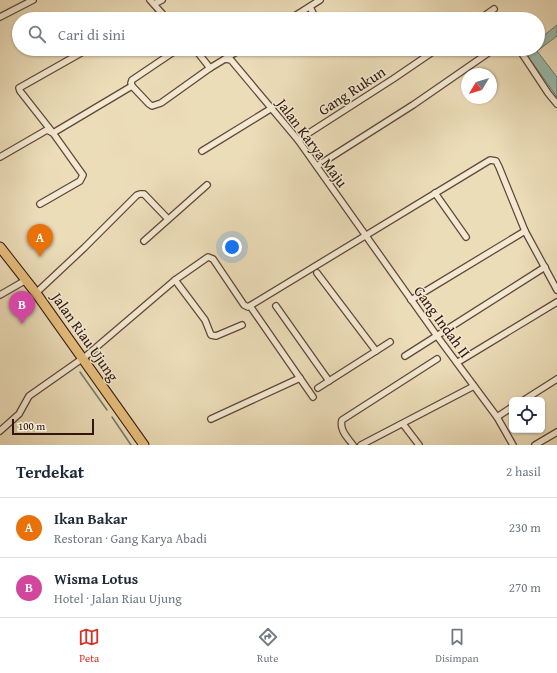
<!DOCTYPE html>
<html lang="id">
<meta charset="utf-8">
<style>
:root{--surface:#fff;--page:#f6f6f7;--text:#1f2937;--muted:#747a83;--line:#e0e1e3;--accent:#d93025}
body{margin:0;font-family:"Gentium Book Plus",serif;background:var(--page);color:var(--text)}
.controls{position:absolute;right:12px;bottom:12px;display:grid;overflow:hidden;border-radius:6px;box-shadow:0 1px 3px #0004}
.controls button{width:36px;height:36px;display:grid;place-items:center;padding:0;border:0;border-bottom:1px solid var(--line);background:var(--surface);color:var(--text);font:20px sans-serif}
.compass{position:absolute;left:461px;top:68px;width:36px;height:36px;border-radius:50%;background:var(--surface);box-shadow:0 1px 3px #0004;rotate:232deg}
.scale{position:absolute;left:12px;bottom:10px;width:82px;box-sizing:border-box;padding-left:4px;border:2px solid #2f170c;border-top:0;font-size:11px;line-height:14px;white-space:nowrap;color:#2f170c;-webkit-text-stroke:3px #f3e9d2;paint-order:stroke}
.you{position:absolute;left:232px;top:247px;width:14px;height:14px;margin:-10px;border:3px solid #fff;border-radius:50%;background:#1a73e8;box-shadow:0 0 0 6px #1a73e833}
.badge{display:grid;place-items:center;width:26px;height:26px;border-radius:50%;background:var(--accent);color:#fff;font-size:13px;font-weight:700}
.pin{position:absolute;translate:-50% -33px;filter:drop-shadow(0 1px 2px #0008)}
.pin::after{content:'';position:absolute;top:21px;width:14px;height:12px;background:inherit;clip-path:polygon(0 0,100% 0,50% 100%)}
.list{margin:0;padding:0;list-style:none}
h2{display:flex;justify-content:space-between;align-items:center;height:52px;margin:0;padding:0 16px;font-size:17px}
h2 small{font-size:13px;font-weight:400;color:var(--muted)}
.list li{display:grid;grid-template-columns:26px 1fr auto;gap:12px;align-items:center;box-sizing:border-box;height:60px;padding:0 16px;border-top:1px solid var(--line)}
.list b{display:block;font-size:15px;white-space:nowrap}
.list p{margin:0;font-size:13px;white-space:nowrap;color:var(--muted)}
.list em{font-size:13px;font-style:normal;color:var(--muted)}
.icon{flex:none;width:22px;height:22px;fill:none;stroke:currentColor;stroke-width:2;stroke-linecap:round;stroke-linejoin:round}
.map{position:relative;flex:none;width:557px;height:445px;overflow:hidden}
.search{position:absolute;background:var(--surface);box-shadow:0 1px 3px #0004;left:12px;right:12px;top:12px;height:44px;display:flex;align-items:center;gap:10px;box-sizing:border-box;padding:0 14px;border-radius:22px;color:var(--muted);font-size:15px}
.sheet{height:172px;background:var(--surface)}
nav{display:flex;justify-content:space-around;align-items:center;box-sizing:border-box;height:56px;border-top:1px solid var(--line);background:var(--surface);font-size:11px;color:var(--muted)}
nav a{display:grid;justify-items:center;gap:2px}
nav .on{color:var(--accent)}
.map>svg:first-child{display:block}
.water{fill:#99bcac;stroke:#6f7a6c}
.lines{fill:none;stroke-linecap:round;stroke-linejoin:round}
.stream{stroke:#6f7a6c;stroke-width:1.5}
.minor-casing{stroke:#5e4837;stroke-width:8}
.primary-casing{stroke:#2f170c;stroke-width:11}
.minor{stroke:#f3e9d2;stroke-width:5.5}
.primary{stroke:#e6be7c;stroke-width:9}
.labels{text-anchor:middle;stroke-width:3;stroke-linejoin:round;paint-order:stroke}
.street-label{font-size:15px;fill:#2f170c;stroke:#f3e9d2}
</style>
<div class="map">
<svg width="557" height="445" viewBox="0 0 557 445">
<rect width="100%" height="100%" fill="#ecddb9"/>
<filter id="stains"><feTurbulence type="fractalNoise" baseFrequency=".005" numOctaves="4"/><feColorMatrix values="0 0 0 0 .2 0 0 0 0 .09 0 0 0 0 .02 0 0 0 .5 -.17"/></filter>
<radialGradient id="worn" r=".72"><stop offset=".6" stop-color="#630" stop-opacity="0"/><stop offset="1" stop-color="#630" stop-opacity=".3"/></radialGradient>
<path class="water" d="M 557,25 L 557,36 L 537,51 L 557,77 L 557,97 L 524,51 L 527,49 L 538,49 L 538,40 Z"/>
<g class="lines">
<g class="stream">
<path d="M 80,372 L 107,410"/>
<path d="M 112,417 L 131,445"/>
</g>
<defs>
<g id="minor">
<path d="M 150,0 L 167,19"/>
<path d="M 154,4 L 162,0"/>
<path d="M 310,7 L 316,19"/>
<path d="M 0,17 L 33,0"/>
<path d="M 149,19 L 161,13"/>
<path d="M 239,19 L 243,17"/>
<path d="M 290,19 L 320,0"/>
<path d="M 480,19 L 494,9"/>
<path d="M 88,49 L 19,88 L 20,91 L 53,133 L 132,86 L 149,104 L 152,106 L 161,103 L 210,68 L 225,59 L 231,60 L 298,140 L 437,336 L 497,417 L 513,445"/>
<path d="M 195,49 L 210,68"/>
<path d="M 519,49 L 548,93 L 557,104"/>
<path d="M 225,59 L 241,49"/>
<path d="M 132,86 L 131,83 L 132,80 L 178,49"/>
<path d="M 298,140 L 393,79 L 437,49"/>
<path d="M 202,151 L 272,108"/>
<path d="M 0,157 L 45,131 L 47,130 L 53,133 L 83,175 L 80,181 L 40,204"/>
<path d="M 317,166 L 413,105 L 494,49"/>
<path d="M 435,193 L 466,237"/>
<path d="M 144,241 L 207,185"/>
<path d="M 317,273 L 376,351 L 318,388"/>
<path d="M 175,280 L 205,320 L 211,335 L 216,336 L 242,325"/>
<path d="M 36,293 L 84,248 L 137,195 L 140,194 L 144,194 L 168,219"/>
<path d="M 0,295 L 26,280"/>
<path d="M 411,300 L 525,231"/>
<path d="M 250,306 L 313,397"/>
<path d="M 276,306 L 329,381"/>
<path d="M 376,351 L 390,342"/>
<path d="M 405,356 L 545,267"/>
<path d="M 458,362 L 557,302"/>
<path d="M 524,400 L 557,379"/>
<path d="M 497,417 L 512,407"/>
<path d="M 211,419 L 300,378"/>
<path d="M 403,424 L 419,445"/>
<path d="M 0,431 L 19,414 L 29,396 L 86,356 L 175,280 L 208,257 L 213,259 L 244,305 L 248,307 L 490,160 L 496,161 L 499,167 L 525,231 L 557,290"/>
<path d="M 353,445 C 348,438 339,430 342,420 L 437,359"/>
<path d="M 361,445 L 474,386"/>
<path d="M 535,445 L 557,432"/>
</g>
<path id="primary" d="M 0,247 L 36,293 L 144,445"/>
</defs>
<use href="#minor" class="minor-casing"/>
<use href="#primary" class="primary-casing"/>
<use href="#minor" class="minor"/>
<use href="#primary" class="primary"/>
</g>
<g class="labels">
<g class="street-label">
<text transform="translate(352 91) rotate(-33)" y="5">Gang Rukun</text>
<text transform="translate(312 143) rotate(53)" y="5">Jalan Karya Maju</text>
<text transform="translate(442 322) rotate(54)" y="5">Gang Indah II</text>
<text transform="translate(85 337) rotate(55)" y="5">Jalan Riau Ujung</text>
</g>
</g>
<rect width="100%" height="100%" filter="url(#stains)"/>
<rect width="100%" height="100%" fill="url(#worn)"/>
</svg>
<div class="controls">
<button><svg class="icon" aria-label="locate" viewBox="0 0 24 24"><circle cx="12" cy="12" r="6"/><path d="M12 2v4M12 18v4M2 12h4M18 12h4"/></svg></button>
</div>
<svg class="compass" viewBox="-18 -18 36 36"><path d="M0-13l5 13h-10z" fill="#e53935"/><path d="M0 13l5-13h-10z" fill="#747a83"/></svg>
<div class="scale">100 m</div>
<div class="you"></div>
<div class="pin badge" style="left:40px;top:257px;background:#e8710a">A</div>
<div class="pin badge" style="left:22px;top:324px;background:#d1479c">B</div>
<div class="search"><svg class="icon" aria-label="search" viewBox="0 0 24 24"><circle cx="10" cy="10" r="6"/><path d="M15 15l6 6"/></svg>Cari di sini</div>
</div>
<section class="sheet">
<h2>Terdekat<small>2 hasil</small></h2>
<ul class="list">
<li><span class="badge" style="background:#e8710a">A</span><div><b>Ikan Bakar</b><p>Restoran · Gang Karya Abadi</p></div><em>230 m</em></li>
<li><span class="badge" style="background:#d1479c">B</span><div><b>Wisma Lotus</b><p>Hotel · Jalan Riau Ujung</p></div><em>270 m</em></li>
</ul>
</section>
<nav>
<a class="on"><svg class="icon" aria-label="map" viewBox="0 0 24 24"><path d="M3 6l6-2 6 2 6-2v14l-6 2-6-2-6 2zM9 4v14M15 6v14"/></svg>Peta</a>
<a><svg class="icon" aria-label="directions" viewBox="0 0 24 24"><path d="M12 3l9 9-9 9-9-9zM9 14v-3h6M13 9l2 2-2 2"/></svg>Rute</a>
<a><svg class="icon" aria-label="saved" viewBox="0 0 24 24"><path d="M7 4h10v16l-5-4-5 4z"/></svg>Disimpan</a>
</nav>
